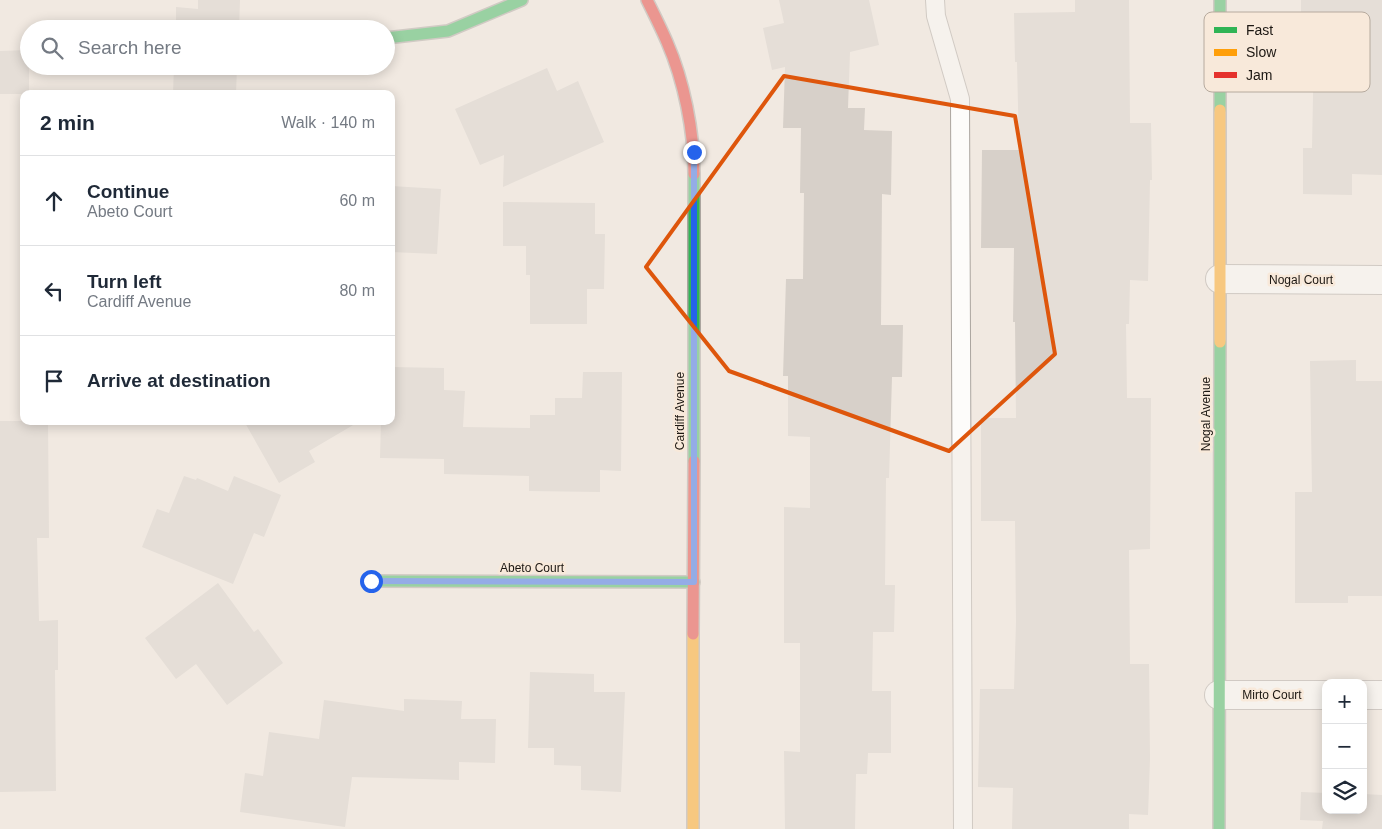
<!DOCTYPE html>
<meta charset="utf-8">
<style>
:root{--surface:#fff;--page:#f2f2f3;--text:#1f2937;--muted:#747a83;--line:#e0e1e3}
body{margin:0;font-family:Helvetica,sans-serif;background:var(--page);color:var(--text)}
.controls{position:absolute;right:15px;bottom:15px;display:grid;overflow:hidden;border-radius:10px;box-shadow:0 2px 12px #0003}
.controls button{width:45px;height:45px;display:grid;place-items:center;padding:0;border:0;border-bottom:1px solid var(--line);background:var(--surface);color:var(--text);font:25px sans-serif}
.stop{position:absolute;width:15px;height:15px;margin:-11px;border:4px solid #2563eb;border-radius:50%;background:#fff}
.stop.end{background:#2563eb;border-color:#fff;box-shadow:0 1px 5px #0008}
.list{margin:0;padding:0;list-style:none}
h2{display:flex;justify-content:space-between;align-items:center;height:65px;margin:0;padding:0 20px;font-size:21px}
h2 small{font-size:16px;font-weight:400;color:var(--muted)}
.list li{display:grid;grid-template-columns:32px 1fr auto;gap:15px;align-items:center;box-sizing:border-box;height:90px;padding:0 20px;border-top:1px solid var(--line)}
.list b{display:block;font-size:19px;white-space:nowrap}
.list p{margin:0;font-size:16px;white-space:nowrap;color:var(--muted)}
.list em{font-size:16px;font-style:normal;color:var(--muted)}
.icon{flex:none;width:28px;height:28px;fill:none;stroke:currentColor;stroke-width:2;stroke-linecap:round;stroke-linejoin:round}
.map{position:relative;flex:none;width:1382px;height:829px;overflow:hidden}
.search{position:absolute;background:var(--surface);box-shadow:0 2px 12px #0003;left:20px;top:20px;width:375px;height:55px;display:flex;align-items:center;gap:12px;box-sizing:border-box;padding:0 18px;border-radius:28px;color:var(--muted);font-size:19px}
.panel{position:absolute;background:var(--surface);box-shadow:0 2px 12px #0003;left:20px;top:90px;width:375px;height:335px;border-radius:10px}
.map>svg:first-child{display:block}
.building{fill:#d7d0c9}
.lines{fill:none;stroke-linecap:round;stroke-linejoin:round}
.lane-casing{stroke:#aba59f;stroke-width:20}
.street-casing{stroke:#aba59f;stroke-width:30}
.fast-casing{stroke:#aba59f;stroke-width:14}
.slow-casing{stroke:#aba59f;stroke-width:14}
.jam-casing{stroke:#aba59f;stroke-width:14}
.lane{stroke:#fdfcfa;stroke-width:18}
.street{stroke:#fdfcfa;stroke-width:28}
.fast{stroke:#30b455;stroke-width:11}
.slow{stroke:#ff9f0a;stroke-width:11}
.jam{stroke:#e5322d;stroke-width:11}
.route{stroke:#2563eb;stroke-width:6}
.marked{fill:none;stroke:#de560c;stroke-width:4;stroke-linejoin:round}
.labels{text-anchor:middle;stroke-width:5;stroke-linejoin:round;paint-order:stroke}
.street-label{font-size:12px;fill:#1c1712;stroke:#f8e9da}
.key{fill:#f8e9da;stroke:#b6aa9e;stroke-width:1}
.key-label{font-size:14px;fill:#1c1712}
</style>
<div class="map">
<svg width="1382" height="829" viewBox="0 0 1382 829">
<rect width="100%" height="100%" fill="#f1e9e1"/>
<g class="building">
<path d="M 198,0 L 240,0 L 239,29 L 176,29 L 176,7 L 198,9 Z"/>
<path d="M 779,0 L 869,0 L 879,45 L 850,52 L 848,108 L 865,108 L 864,130 L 892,131 L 891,195 L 882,194 L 881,325 L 903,325 L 902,377 L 892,377 L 889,478 L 886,478 L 885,585 L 895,585 L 894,632 L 873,632 L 872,691 L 891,691 L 891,753 L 868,753 L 867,774 L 856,774 L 855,829 L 785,829 L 784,751 L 800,752 L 800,643 L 784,643 L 784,507 L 810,508 L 810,437 L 788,436 L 788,376 L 783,376 L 786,279 L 803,279 L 804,193 L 800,193 L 801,128 L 783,128 L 785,67 L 772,70 L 763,28 L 784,23 Z"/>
<path d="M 1075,0 L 1129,0 L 1130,123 L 1151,123 L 1152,180 L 1150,180 L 1148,281 L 1130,280 L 1129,324 L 1126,324 L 1127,398 L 1151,398 L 1150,549 L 1129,550 L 1130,664 L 1149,664 L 1150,759 L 1148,815 L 1129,814 L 1129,829 L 1012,829 L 1013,788 L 978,787 L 980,689 L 1014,689 L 1016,622 L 1015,521 L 981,521 L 981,418 L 1016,418 L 1015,322 L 1013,322 L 1014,248 L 981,248 L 982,150 L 1019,150 L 1017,62 L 1015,62 L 1014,13 L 1075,12 Z"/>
<path d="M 1301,0 L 1382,0 L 1382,175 L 1352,174 L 1352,195 L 1303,194 L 1303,148 L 1312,148 L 1314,46 L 1301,46 Z"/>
<path d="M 29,50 L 29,94 L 0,94 L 0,51 Z"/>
<path d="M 174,66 L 237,66 L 236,94 L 173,94 Z"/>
<path d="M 547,68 L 557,91 L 578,81 L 604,142 L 503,187 L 504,155 L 480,165 L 455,109 Z"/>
<path d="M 391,186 L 441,189 L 437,254 L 391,252 Z"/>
<path d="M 503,202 L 595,203 L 595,234 L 605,234 L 604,289 L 587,289 L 587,324 L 530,324 L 530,275 L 526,275 L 526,246 L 503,246 Z"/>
<path d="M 1356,360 L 1356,381 L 1382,381 L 1382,596 L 1348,596 L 1348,603 L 1295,603 L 1295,492 L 1312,492 L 1310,361 Z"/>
<path d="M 391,367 L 444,368 L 444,390 L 465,391 L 463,427 L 530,428 L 530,415 L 555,415 L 555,398 L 582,398 L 583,372 L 622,372 L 621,471 L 600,470 L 600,492 L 529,491 L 529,476 L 444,474 L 444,459 L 380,458 L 381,421 L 391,421 Z"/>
<path d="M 0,421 L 48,421 L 49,538 L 37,538 L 39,621 L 58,620 L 58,670 L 55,670 L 56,791 L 0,792 Z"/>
<path d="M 244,421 L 360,421 L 309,451 L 315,462 L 279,483 Z"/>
<path d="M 184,476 L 196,480 L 197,478 L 228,491 L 234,476 L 281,495 L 264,537 L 254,533 L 233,584 L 142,547 L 157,509 L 169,513 Z"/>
<path d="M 218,583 L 254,632 L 258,629 L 283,663 L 227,705 L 196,664 L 176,679 L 145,638 Z"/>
<path d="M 530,672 L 594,674 L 594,692 L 625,692 L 621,792 L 581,790 L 581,766 L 554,765 L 554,748 L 528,748 Z"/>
<path d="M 404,699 L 462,701 L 461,719 L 496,719 L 495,763 L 459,762 L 459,780 L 352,777 L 345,827 L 240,812 L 245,773 L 263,776 L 269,732 L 319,739 L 324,700 L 404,711 Z"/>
<path d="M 1301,792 L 1326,793 L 1326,810 L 1363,810 L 1363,794 L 1382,795 L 1382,829 L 1322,829 L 1323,821 L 1300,820 Z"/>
</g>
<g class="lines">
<defs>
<path id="lane" d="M 935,0 L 936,16 L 960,99 L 963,829"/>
<g id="street">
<path d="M 1220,279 L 1382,280"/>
<path d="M 1219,695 L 1326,695"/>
<path d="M 1363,695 L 1382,695"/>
</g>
<g id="fast">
<path d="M 386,38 L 448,31 L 522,0"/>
<path d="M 1220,110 L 1220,0"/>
<path d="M 694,461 L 694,174"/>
<path d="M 371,581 L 694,582"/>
<path d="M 1219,829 L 1220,342"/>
</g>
<g id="slow">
<path d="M 1220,342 L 1220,110"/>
<path d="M 693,829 L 693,634"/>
</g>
<g id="jam">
<path d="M 647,0 C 654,14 661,28 667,42 C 684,81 694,131 694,174"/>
<path d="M 693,634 L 694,461"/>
</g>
</defs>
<use href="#lane" class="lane-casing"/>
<use href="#street" class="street-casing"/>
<use href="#fast" class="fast-casing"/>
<use href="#slow" class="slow-casing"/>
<use href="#jam" class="jam-casing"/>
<use href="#lane" class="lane"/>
<use href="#street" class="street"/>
<use href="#fast" class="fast"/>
<use href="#slow" class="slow"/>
<use href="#jam" class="jam"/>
</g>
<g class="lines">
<path class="route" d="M 371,581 L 694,582 L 694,152"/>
</g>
<path d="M0 0H1382V829H0ZM 784,76 L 1015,116 L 1055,354 L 949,451 L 729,371 L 646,267 Z" fill="#f1e9e1" fill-opacity=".55" fill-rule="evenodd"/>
<path class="marked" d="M 784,76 L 1015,116 L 1055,354 L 949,451 L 729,371 L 646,267 Z"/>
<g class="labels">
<g class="street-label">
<text x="1301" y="284">Nogal Court</text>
<text transform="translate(680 411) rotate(-90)" y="4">Cardiff Avenue</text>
<text transform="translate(1206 414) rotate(-90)" y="4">Nogal Avenue</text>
<text x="532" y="572">Abeto Court</text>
<text x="1272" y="699">Mirto Court</text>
</g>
</g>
<rect x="1204" y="12" width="166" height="80" rx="8" class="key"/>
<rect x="1214" y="27" width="23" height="6" fill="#30b455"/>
<rect x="1214" y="49" width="23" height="7" fill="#ff9f0a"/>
<rect x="1214" y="72" width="23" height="6" fill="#e5322d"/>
<g class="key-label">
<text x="1246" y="35">Fast</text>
<text x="1246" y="57">Slow</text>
<text x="1246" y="80">Jam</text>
</g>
</svg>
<div class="controls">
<button>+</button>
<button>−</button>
<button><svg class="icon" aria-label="layers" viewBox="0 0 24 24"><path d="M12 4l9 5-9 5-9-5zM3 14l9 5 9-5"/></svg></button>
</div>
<div class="stop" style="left:371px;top:581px"></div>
<div class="stop end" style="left:694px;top:152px"></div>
<div class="search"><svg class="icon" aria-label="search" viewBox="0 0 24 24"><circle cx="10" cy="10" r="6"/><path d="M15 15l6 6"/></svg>Search here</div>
<section class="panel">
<h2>2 min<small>Walk · 140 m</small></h2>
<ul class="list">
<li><svg class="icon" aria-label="ahead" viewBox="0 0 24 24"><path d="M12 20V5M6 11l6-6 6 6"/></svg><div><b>Continue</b><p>Abeto Court</p></div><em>60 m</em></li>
<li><svg class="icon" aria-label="left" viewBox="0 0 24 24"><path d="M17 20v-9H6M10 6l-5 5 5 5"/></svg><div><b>Turn left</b><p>Cardiff Avenue</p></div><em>80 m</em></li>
<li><svg class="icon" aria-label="arrive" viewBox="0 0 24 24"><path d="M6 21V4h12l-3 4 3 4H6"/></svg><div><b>Arrive at destination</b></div></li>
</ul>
</section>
</div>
